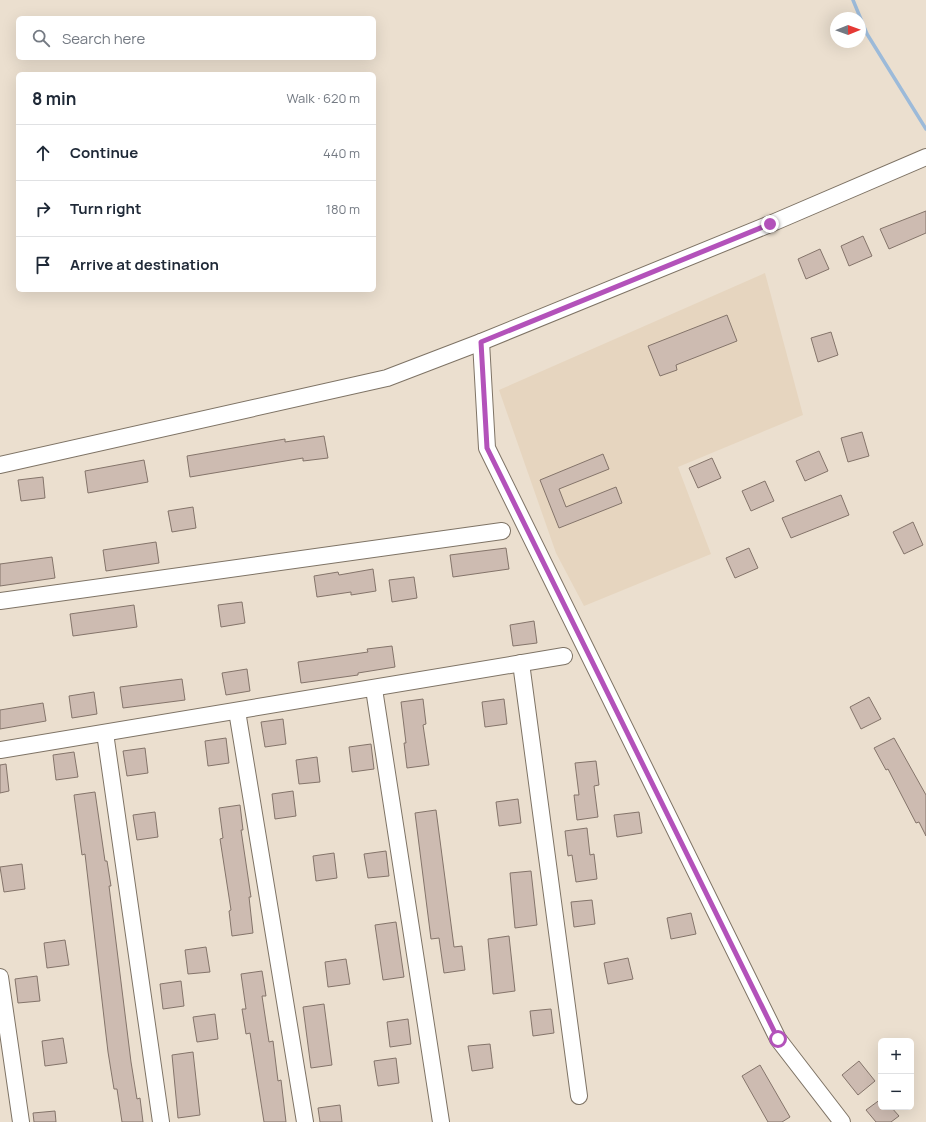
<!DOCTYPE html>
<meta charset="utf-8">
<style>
:root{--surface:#fff;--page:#f2f2f3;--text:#1f2937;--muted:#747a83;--line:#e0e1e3}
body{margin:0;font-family:Manrope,sans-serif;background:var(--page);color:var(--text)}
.controls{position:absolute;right:12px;bottom:12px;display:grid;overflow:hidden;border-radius:6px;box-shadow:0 4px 16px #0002}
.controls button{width:36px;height:36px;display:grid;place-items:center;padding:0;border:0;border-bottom:1px solid var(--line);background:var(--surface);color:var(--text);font:20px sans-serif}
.compass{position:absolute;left:830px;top:12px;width:36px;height:36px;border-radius:50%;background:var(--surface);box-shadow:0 4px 16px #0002;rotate:89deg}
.stop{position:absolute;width:12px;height:12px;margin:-9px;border:3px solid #b352ba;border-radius:50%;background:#fff}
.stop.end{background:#b352ba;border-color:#fff;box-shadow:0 1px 4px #0008}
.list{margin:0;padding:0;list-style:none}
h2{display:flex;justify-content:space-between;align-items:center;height:52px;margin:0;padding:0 16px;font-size:17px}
h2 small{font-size:13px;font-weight:400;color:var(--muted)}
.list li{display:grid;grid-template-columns:26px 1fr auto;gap:12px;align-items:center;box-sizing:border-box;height:56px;padding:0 16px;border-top:1px solid var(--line)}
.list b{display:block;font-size:15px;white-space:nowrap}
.list em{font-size:13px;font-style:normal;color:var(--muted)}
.icon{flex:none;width:22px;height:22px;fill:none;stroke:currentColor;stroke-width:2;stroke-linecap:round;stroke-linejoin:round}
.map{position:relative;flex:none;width:926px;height:1122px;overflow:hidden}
.search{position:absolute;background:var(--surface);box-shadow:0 4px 16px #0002;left:16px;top:16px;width:360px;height:44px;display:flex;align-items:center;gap:10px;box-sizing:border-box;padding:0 14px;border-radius:6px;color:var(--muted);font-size:15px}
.panel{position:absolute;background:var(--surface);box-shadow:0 4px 16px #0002;left:16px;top:72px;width:360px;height:220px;border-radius:6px}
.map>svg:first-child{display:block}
.built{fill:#e6d5bf}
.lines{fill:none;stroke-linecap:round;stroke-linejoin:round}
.stream{stroke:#9cbad9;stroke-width:3.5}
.building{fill:#cdbbb1;stroke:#84746a}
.minor-casing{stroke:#7e7365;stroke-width:18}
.minor{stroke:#fff;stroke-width:16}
.route{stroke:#b352ba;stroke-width:5}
</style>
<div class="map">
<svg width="926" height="1122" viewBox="0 0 926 1122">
<rect width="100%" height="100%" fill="#ebdfcf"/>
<path class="built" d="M 765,273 L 803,415 L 678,467 L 711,554 L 584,606 L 556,553 L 499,390 Z"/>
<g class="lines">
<path class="stream" d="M 853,0 L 867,34 L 926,129"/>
</g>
<g class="building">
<path d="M 926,211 L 926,233 L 889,249 L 880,229 Z"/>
<path d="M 863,236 L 872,256 L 849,266 L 841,246 Z"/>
<path d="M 820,249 L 829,269 L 806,279 L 798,259 Z"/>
<path d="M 727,315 L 737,341 L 676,365 L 677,370 L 660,376 L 648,346 Z"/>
<path d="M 831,332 L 838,355 L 818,362 L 811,338 Z"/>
<path d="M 862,432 L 869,456 L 848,462 L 841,438 Z"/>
<path d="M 324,436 L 328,458 L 303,461 L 303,458 L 190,477 L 187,456 L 285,439 L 285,442 Z"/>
<path d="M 819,451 L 828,471 L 805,481 L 796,461 Z"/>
<path d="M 603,454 L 609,469 L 559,489 L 566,507 L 616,487 L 622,503 L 559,528 L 540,480 Z"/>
<path d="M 712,458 L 721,478 L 698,488 L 689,468 Z"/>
<path d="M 144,460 L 148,482 L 88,493 L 85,471 Z"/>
<path d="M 43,477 L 45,498 L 21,501 L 18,480 Z"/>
<path d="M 765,481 L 774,501 L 751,511 L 742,491 Z"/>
<path d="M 841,495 L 849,515 L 791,538 L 782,518 Z"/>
<path d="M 193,507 L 196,528 L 172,532 L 168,511 Z"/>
<path d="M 913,522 L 923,545 L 904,554 L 893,532 Z"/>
<path d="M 156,542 L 159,563 L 106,571 L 103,550 Z"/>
<path d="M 506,548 L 509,569 L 453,577 L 450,555 Z"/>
<path d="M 749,548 L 758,568 L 735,578 L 726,558 Z"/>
<path d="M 52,557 L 55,578 L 0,586 L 0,564 Z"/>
<path d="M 373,569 L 376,591 L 351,595 L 351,592 L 317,597 L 314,576 L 338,572 L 339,575 Z"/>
<path d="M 414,577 L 417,598 L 392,602 L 389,580 Z"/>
<path d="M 242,602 L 245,623 L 221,627 L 218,605 Z"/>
<path d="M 134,605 L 137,627 L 73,636 L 70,614 Z"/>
<path d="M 534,621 L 537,643 L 513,646 L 510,625 Z"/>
<path d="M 392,646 L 395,667 L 358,673 L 358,675 L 301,683 L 298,662 L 368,652 L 367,649 Z"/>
<path d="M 247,669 L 250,691 L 226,695 L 222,673 Z"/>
<path d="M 182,679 L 185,700 L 123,708 L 120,687 Z"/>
<path d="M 94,692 L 97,714 L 72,718 L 69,696 Z"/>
<path d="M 869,697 L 881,719 L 861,729 L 850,707 Z"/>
<path d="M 423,699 L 426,724 L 423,725 L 429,765 L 407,768 L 404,743 L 406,743 L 401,702 Z"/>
<path d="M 504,699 L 507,724 L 485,727 L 482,702 Z"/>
<path d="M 43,703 L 46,721 L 0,729 L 0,710 Z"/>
<path d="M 283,719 L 286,744 L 265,747 L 261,722 Z"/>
<path d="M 226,738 L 229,763 L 208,766 L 205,741 Z"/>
<path d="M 894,738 L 926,795 L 926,836 L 919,822 L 916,823 L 888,769 L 886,770 L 874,748 Z"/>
<path d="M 371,744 L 374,769 L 352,772 L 349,747 Z"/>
<path d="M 145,748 L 148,773 L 127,776 L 123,751 Z"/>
<path d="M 74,752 L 78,777 L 56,780 L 53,755 Z"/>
<path d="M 317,757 L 320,782 L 299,784 L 296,760 Z"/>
<path d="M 596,761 L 599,785 L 594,786 L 598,817 L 577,820 L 574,795 L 579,795 L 575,763 Z"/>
<path d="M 6,764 L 9,791 L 0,793 L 0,765 Z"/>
<path d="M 293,791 L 296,816 L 275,819 L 272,794 Z"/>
<path d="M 95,792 L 105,861 L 107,861 L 111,886 L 109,886 L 131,1062 L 137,1099 L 140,1098 L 143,1122 L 122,1122 L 117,1089 L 114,1089 L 108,1052 L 85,854 L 82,855 L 74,795 Z"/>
<path d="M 518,799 L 521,823 L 499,826 L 496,802 Z"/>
<path d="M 240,805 L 243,830 L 241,830 L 251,897 L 249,897 L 253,933 L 232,936 L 229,911 L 231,910 L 220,839 L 223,838 L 219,808 Z"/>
<path d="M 436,810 L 454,947 L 462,946 L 465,970 L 444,973 L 439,938 L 431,939 L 415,813 Z"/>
<path d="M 155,812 L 158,837 L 137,840 L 133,815 Z"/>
<path d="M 639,812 L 642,833 L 617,837 L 614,815 Z"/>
<path d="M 587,828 L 590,855 L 594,854 L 597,879 L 576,882 L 572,855 L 568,856 L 565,831 Z"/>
<path d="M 386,851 L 389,876 L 368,878 L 364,854 Z"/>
<path d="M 334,853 L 337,878 L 316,881 L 313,856 Z"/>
<path d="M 22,864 L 25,889 L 4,892 L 0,867 Z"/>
<path d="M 531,871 L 537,925 L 515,928 L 510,873 Z"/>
<path d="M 592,900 L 595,924 L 574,927 L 571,902 Z"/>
<path d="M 691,913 L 696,934 L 671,939 L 667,918 Z"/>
<path d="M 396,922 L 404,977 L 383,980 L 375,925 Z"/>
<path d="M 509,936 L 515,991 L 493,994 L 488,939 Z"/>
<path d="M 65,940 L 69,965 L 47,968 L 44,943 Z"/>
<path d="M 206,947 L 210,972 L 188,974 L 185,950 Z"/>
<path d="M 628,958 L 633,979 L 608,984 L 604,963 Z"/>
<path d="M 346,959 L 350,984 L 328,987 L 325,962 Z"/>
<path d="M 262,971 L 266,996 L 262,996 L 269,1042 L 273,1041 L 278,1081 L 281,1080 L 286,1122 L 264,1122 L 250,1033 L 246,1034 L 242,1009 L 246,1009 L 241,974 Z"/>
<path d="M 37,976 L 40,1001 L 18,1003 L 15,979 Z"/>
<path d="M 181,981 L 184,1006 L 163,1009 L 160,984 Z"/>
<path d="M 324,1004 L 332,1065 L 311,1068 L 303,1007 Z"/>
<path d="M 551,1009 L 554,1033 L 533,1036 L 530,1011 Z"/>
<path d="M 215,1014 L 218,1039 L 197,1042 L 193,1017 Z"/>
<path d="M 408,1019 L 411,1044 L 390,1047 L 387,1022 Z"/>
<path d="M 63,1038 L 67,1063 L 45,1066 L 42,1041 Z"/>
<path d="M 490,1044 L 493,1068 L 472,1071 L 468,1046 Z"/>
<path d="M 193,1052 L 200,1115 L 178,1118 L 172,1055 Z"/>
<path d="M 396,1058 L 399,1083 L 378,1086 L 374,1061 Z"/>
<path d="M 859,1061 L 875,1081 L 858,1095 L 842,1075 Z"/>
<path d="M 760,1065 L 790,1117 L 782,1122 L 768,1122 L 742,1076 Z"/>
<path d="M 881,1099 L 881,1107 L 891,1107 L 899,1116 L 891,1122 L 876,1122 L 866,1110 Z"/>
<path d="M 340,1105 L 342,1122 L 320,1122 L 318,1108 Z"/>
<path d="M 55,1111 L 56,1122 L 34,1122 L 33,1113 Z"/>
</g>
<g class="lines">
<defs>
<g id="minor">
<path d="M 481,342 L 487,448 L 778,1039 L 842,1122"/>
<path d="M 0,465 L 387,378 L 481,342 L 770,224 L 926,157"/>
<path d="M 0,601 L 502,531"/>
<path d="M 521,663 L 579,1096"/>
<path d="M 374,689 L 441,1122"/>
<path d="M 237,711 L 305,1122"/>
<path d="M 105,733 L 161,1122"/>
<path d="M 0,750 L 564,656"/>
<path d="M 0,977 L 21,1122"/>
</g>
</defs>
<use href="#minor" class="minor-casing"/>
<use href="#minor" class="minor"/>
</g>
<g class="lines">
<path class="route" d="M 770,224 L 481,342 L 487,448 L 778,1039"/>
</g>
</svg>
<div class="controls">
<button>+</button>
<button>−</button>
</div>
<svg class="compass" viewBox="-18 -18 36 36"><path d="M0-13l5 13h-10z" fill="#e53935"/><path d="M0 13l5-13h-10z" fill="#747a83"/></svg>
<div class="stop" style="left:778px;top:1039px"></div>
<div class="stop end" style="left:770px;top:224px"></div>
<div class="search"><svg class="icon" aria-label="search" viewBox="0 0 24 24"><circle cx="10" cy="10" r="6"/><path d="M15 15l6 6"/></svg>Search here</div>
<section class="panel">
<h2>8 min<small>Walk · 620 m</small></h2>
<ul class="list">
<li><svg class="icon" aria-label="ahead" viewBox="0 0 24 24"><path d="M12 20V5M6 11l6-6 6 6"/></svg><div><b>Continue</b></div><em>440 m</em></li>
<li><svg class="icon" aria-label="right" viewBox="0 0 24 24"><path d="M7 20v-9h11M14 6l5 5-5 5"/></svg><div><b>Turn right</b></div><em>180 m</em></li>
<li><svg class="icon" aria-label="arrive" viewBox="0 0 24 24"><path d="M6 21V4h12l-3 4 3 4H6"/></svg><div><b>Arrive at destination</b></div></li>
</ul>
</section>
</div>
